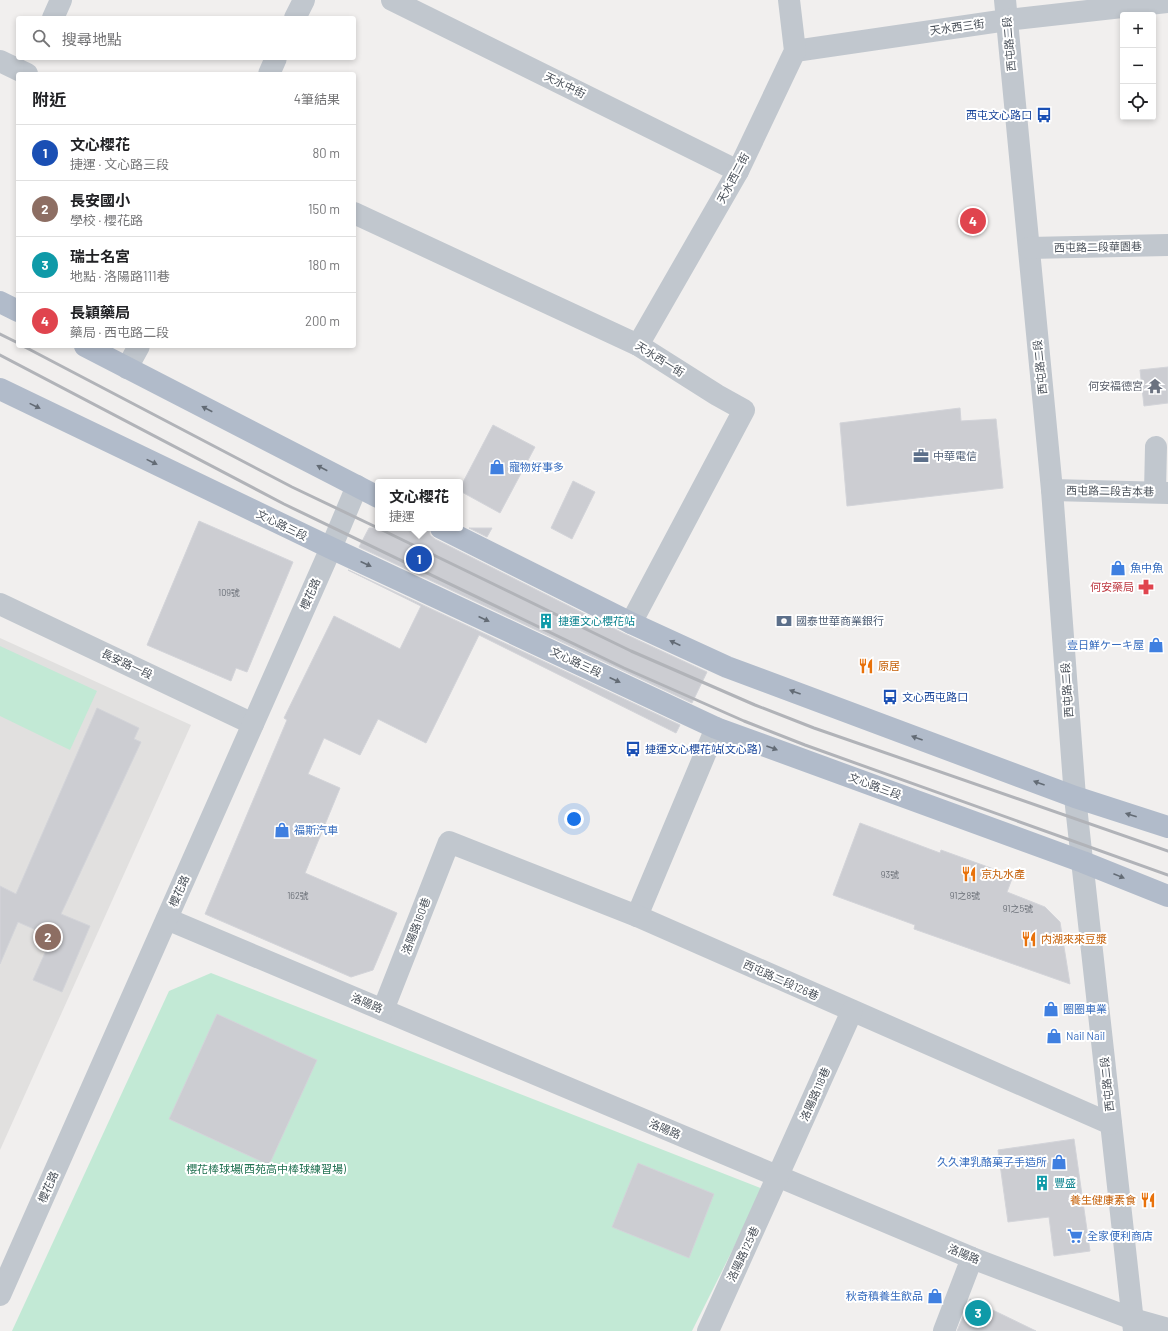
<!DOCTYPE html>
<html lang="zh-TW">
<meta charset="utf-8">
<style>
:root{--surface:#fff;--page:#f6f6f6;--text:#202124;--muted:#757577;--line:#e0e0e0;--accent:#1a73e8}
body{margin:0;font-family:Barlow,"Noto Sans TC","Noto Sans JP",sans-serif;background:var(--page);color:var(--text)}
.controls{position:absolute;right:12px;top:12px;display:grid;overflow:hidden;border-radius:4px;box-shadow:0 2px 6px #0003}
.controls button{width:36px;height:36px;display:grid;place-items:center;padding:0;border:0;border-bottom:1px solid var(--line);background:var(--surface);color:var(--text);font:20px sans-serif}
.you{position:absolute;left:574px;top:819px;width:14px;height:14px;margin:-10px;border:3px solid #fff;border-radius:50%;background:#1a73e8;box-shadow:0 0 0 6px #1a73e833}
.badge{display:grid;place-items:center;width:26px;height:26px;border-radius:50%;background:var(--accent);color:#fff;font-size:13px;font-weight:700}
.pin{position:absolute;translate:-50% -50%;border:2px solid #fff;box-shadow:0 1px 4px #0006}
.popup{position:absolute;left:375px;top:479px;width:88px;height:52px;box-sizing:border-box;display:grid;place-content:center;border-radius:4px;background:var(--surface);filter:drop-shadow(0 1px 3px #0005);font-size:13px;white-space:nowrap;color:var(--muted)}
.popup b{font-size:15px;color:var(--text)}
.popup::after{content:'';position:absolute;left:50%;top:100%;margin-left:-8px;border:8px solid transparent;border-top-color:var(--surface)}
.list{margin:0;padding:0;list-style:none}
h2{display:flex;justify-content:space-between;align-items:center;height:52px;margin:0;padding:0 16px;font-size:17px}
h2 small{font-size:13px;font-weight:400;color:var(--muted)}
.list li{display:grid;grid-template-columns:26px 1fr auto;gap:12px;align-items:center;box-sizing:border-box;height:56px;padding:0 16px;border-top:1px solid var(--line)}
.list b{display:block;font-size:15px;white-space:nowrap}
.list p{margin:0;font-size:13px;white-space:nowrap;color:var(--muted)}
.list em{font-size:13px;font-style:normal;color:var(--muted)}
.icon{flex:none;width:22px;height:22px;fill:none;stroke:currentColor;stroke-width:2;stroke-linecap:round;stroke-linejoin:round}
.map{position:relative;flex:none;width:1168px;height:1331px;overflow:hidden}
.search{position:absolute;background:var(--surface);box-shadow:0 2px 6px #0003;left:16px;top:16px;width:340px;height:44px;display:flex;align-items:center;gap:10px;box-sizing:border-box;padding:0 14px;border-radius:4px;color:var(--muted);font-size:15px}
.panel{position:absolute;background:var(--surface);box-shadow:0 2px 6px #0003;left:16px;top:72px;width:340px;height:276px;border-radius:4px}
.map>svg:first-child{display:block}
.education{fill:#e1e0df}
.green{fill:#c2e9d5}
.building{fill:#cccdd2;stroke:#d3d4d9}
.lines{fill:none;stroke-linecap:round;stroke-linejoin:round}
.minor{stroke:#c1c7ce;stroke-width:22}
.major{stroke:#b1bbca;stroke-width:22}
.rail{stroke:#b1b3b8;stroke-width:3}
.oneway{fill:#636b75}
.labels{text-anchor:middle;stroke-width:4;stroke-linejoin:round;paint-order:stroke}
.number-label{font-size:9px;fill:#6a6f77}
.street-label{font-size:11px;fill:#495059;stroke:#fff}
.transit-label{font-size:11px;fill:#164399;stroke:#fff;text-anchor:start}
.worship-label{font-size:11px;fill:#5b616d;stroke:#fff;text-anchor:end}
.service-label{font-size:11px;fill:#4e5e75;stroke:#fff;text-anchor:start}
.shop-label{font-size:11px;fill:#366cbe;stroke:#fff;text-anchor:start}
.health-label{font-size:11px;fill:#be3a42;stroke:#fff;text-anchor:end}
.culture-label{font-size:11px;fill:#0d838f;stroke:#fff;text-anchor:start}
.food-label{font-size:11px;fill:#c56008;stroke:#fff;text-anchor:start}
.park-label{font-size:11px;fill:#227252;stroke:#fff}
</style>
<div class="map">
<svg width="1168" height="1331" viewBox="0 0 1168 1331">
<rect width="100%" height="100%" fill="#f1efee"/>
<path class="education" d="M 0,638 L 191,725 L 0,1150 Z"/>
<g class="green">
<path d="M 0,646 L 97,691 L 70,750 L 0,716 Z"/>
<path d="M 211,973 L 763,1189 L 692,1331 L 12,1331 L 169,991 Z"/>
</g>
<g class="building">
<path d="M 1168,367 L 1168,403 L 1144,406 L 1140,370 Z"/>
<path d="M 960,408 L 961,421 L 996,419 L 1003,488 L 847,506 L 840,423 Z"/>
<path d="M 493,425 L 535,447 L 500,513 L 460,491 L 460,488 Z"/>
<path d="M 573,481 L 595,492 L 572,539 L 551,528 Z"/>
<path d="M 199,521 L 293,562 L 247,672 L 236,668 L 231,681 L 147,645 Z"/>
<path d="M 369,528 L 429,528 L 430,535 L 435,539 L 625,634 L 707,672 L 692,703 L 359,547 Z"/>
<path d="M 469,528 L 492,528 L 487,537 Z"/>
<path d="M 348,570 L 680,725 L 676,733 L 479,635 L 426,743 L 378,719 L 360,755 L 324,738 L 308,774 L 340,788 L 305,873 L 397,913 L 373,970 L 351,977 L 205,914 L 287,720 L 284,718 L 334,616 L 400,649 L 421,606 Z"/>
<path d="M 97,708 L 139,728 L 134,739 L 141,742 L 61,914 L 90,926 L 62,992 L 33,980 L 52,937 L 18,922 L 0,964 L 0,886 L 16,894 Z"/>
<path d="M 860,823 L 940,853 L 941,850 L 1013,876 L 1007,892 L 1045,907 L 1060,922 L 1070,984 L 914,929 L 915,925 L 833,895 Z"/>
<path d="M 217,1014 L 317,1060 L 269,1165 L 169,1119 Z"/>
<path d="M 1074,1139 L 1090,1251 L 1054,1256 L 1049,1217 L 1008,1222 L 998,1150 Z"/>
<path d="M 638,1163 L 714,1194 L 689,1258 L 612,1227 Z"/>
<path d="M 970,1299 L 1036,1331 L 957,1331 Z"/>
</g>
<g class="lines">
<g class="minor">
<path d="M 392,0 L 738,171"/>
<path d="M 1005,0 L 1052,490 L 1075,797 L 1134,1331"/>
<path d="M 53,18 L 61,0"/>
<path d="M 295,18 L 304,0"/>
<path d="M 795,51 L 1007,20 L 1168,2"/>
<path d="M 0,61 L 27,74"/>
<path d="M 269,74 L 276,58"/>
<path d="M 354,213 L 638,345 L 717,395 L 744,410 L 631,623"/>
<path d="M 1029,248 L 1168,245"/>
<path d="M 638,345 L 738,171 L 795,51 L 789,0"/>
<path d="M 127,368 L 139,346"/>
<path d="M 1052,490 L 1168,493"/>
<path d="M 1155,492 L 1156,447"/>
<path d="M 0,604 L 253,724"/>
<path d="M 637,916 L 716,728"/>
<path d="M 167,919 L 972,1258 L 1133,1319 L 1168,1329"/>
<path d="M 383,1010 L 449,842 L 637,916 L 1111,1124"/>
<path d="M 0,1295 L 331,548 L 357,486"/>
<path d="M 708,1331 L 852,1011"/>
<path d="M 944,1331 L 972,1258"/>
</g>
<g class="major">
<path d="M 0,302 L 18,311"/>
<path d="M 85,346 L 378,497"/>
<path d="M 0,389 L 331,548 L 716,728 L 1083,862 L 1168,896"/>
<path d="M 441,528 L 631,623 L 727,667 L 1075,797 L 1168,827"/>
</g>
<g class="rail">
<path d="M 0,334 L 18,343"/>
<path d="M 23,346 L 292,487 L 378,528"/>
<path d="M 0,355 L 284,504 L 624,668 L 744,721 L 805,745 L 1168,875"/>
<path d="M 378,528 L 631,651 L 755,705 L 814,728 L 1168,851"/>
</g>
</g>
<defs><path id="oneway-solid" d="M-6-.8H1V-3.2L6.5 0L1 3.2V.8H-6Z"/></defs>
<g class="oneway">
<use href="#oneway-solid" transform="translate(35 406) rotate(26)"/>
<use href="#oneway-solid" transform="translate(207 409) rotate(-153)"/>
<use href="#oneway-solid" transform="translate(152 462) rotate(26)"/>
<use href="#oneway-solid" transform="translate(322 468) rotate(-153)"/>
<use href="#oneway-solid" transform="translate(366 564) rotate(25)"/>
<use href="#oneway-solid" transform="translate(484 619) rotate(25)"/>
<use href="#oneway-solid" transform="translate(675 643) rotate(-155)"/>
<use href="#oneway-solid" transform="translate(615 680) rotate(25)"/>
<use href="#oneway-solid" transform="translate(795 692) rotate(-160)"/>
<use href="#oneway-solid" transform="translate(917 738) rotate(-160)"/>
<use href="#oneway-solid" transform="translate(772 748) rotate(20)"/>
<use href="#oneway-solid" transform="translate(1039 783) rotate(-160)"/>
<use href="#oneway-solid" transform="translate(1131 815) rotate(-162)"/>
<use href="#oneway-solid" transform="translate(1119 876) rotate(22)"/>
</g>
<defs>
<symbol id="bus-bare" viewBox="-9 -9 18 18"><path d="M-5-6H5V4H4V6H2V4H-2V6H-4V4H-5ZM-3.5-4V0h7V-4ZM-3.5 1.2v1.5H-2V1.2ZM2 1.2v1.5H3.5V1.2Z" fill="#1a4fb4" stroke="#fff" stroke-width="2.5" paint-order="stroke"/></symbol>
<symbol id="temple-bare" viewBox="-9 -9 18 18"><path d="M0-6L5-2H3V0L6.5 2.5H4V6H1.5V3h-3V6H-4V2.5H-6.5L-3 0V-2H-5Z" fill="#6b7280" stroke="#fff" stroke-width="2.5" paint-order="stroke"/></symbol>
<symbol id="office-bare" viewBox="-9 -9 18 18"><path d="M-6-3h4V-5.5h4V-3h4V5H-6ZM-1-4.5V-3h2v-1.5ZM-6 0V1H6V0Z" fill="#5c6f8a" stroke="#fff" stroke-width="2.5" paint-order="stroke"/></symbol>
<symbol id="shop-bare" viewBox="-9 -9 18 18"><path d="M-5-2.5h2.3a2.7 3.5 0 0 1 5.4 0H5L5.5 6h-11ZM-1.5-2.5h3a1.5 2.3 0 0 0-3 0Z" fill="#3f7fe0" stroke="#fff" stroke-width="2.5" paint-order="stroke"/></symbol>
<symbol id="pharmacy-bare" viewBox="-9 -9 18 18"><path d="M-2-6h4v4h4v4h-4v4h-4v-4h-4v-4h4Z" fill="#e0444e" stroke="#fff" stroke-width="2.5" paint-order="stroke"/></symbol>
<symbol id="building-bare" viewBox="-9 -9 18 18"><path d="M-4-6H4V6H1V3H-1V6H-4ZM-2.5-4.3h1.7v1.8h-1.7ZM.8-4.3h1.7v1.8H.8ZM-2.5-1h1.7V.8h-1.7ZM.8-1h1.7V.8H.8Z" fill="#0f9aa8" stroke="#fff" stroke-width="2.5" paint-order="stroke"/></symbol>
<symbol id="bank-bare" viewBox="-9 -9 18 18"><path d="M-6-4H6V4H-6ZM0-2.3a2.3 2.3 0 1 0 0 4.6a2.3 2.3 0 1 0 0-4.6Z" fill="#5c6f8a" stroke="#fff" stroke-width="2.5" paint-order="stroke"/></symbol>
<symbol id="restaurant-bare" viewBox="-9 -9 18 18"><path d="M-5-6h1v4h1v-4h1v4h1v-4h1v5L-1.5 .5V6h-2V.5L-5-1ZM5-6V6H3V1.5H1.5Q1.5-4 5-6Z" fill="#e8710a" stroke="#fff" stroke-width="2.5" paint-order="stroke"/></symbol>
<symbol id="supermarket-bare" viewBox="-9 -9 18 18"><path d="M-6-5.5h2.5l.6 2H6L4.5 2H-2.5L-4.4-4H-6ZM-1.5 3.2a1.3 1.3 0 1 0 .1 0ZM3 3.2a1.3 1.3 0 1 0 .1 0Z" fill="#3f7fe0" stroke="#fff" stroke-width="2.5" paint-order="stroke"/></symbol>
</defs>
<g fill-rule="evenodd">
<use href="#bus-bare" x="1033" y="104" width="22" height="22"/>
<use href="#temple-bare" x="1144" y="375" width="22" height="22"/>
<use href="#office-bare" x="910" y="445" width="22" height="22"/>
<use href="#shop-bare" x="486" y="456" width="22" height="22"/>
<use href="#shop-bare" x="1107" y="557" width="22" height="22"/>
<use href="#pharmacy-bare" x="1135" y="576" width="22" height="22"/>
<use href="#building-bare" x="535" y="610" width="22" height="22"/>
<use href="#bank-bare" x="773" y="610" width="22" height="22"/>
<use href="#shop-bare" x="1145" y="634" width="22" height="22"/>
<use href="#restaurant-bare" x="855" y="655" width="22" height="22"/>
<use href="#bus-bare" x="879" y="686" width="22" height="22"/>
<use href="#bus-bare" x="622" y="738" width="22" height="22"/>
<use href="#shop-bare" x="271" y="819" width="22" height="22"/>
<use href="#restaurant-bare" x="958" y="863" width="22" height="22"/>
<use href="#restaurant-bare" x="1018" y="928" width="22" height="22"/>
<use href="#shop-bare" x="1040" y="998" width="22" height="22"/>
<use href="#shop-bare" x="1043" y="1025" width="22" height="22"/>
<use href="#shop-bare" x="1048" y="1151" width="22" height="22"/>
<use href="#building-bare" x="1031" y="1172" width="22" height="22"/>
<use href="#restaurant-bare" x="1137" y="1189" width="22" height="22"/>
<use href="#supermarket-bare" x="1064" y="1225" width="22" height="22"/>
<use href="#shop-bare" x="924" y="1285" width="22" height="22"/>
</g>
<g class="labels">
<g class="number-label">
<text x="229" y="596">109號</text>
<text x="890" y="878">93號</text>
<text x="298" y="899">162號</text>
<text x="965" y="899">91之8號</text>
<text x="1018" y="912">91之5號</text>
</g>
<g class="street-label">
<text transform="translate(957 27) rotate(-8)" y="4">天水西三街</text>
<text transform="translate(1009 44) rotate(-95)" y="4">西屯路二段</text>
<text transform="translate(565 85) rotate(26)" y="4">天水中街</text>
<text transform="translate(733 178) rotate(-62)" y="4">天水西二街</text>
<text transform="translate(1098 247) rotate(-1)" y="4">西屯路二段華園巷</text>
<text transform="translate(660 359) rotate(32)" y="4">天水西一街</text>
<text transform="translate(1040 367) rotate(-96)" y="4">西屯路二段</text>
<text transform="translate(1110 491) rotate(1)" y="4">西屯路二段吉本巷</text>
<text transform="translate(282 525) rotate(26)" y="4">文心路三段</text>
<text transform="translate(310 594) rotate(-66)" y="4">櫻花路</text>
<text transform="translate(576 662) rotate(25)" y="4">文心路三段</text>
<text transform="translate(127 664) rotate(25)" y="4">長安路一段</text>
<text transform="translate(1067 690) rotate(-94)" y="4">西屯路二段</text>
<text transform="translate(875 786) rotate(20)" y="4">文心路三段</text>
<text transform="translate(179 891) rotate(-66)" y="4">櫻花路</text>
<text transform="translate(416 926) rotate(-69)" y="4">洛陽路160巷</text>
<text transform="translate(781 980) rotate(24)" y="4">西屯路二段126巷</text>
<text transform="translate(367 1003) rotate(23)" y="4">洛陽路</text>
<text transform="translate(1107 1084) rotate(-96)" y="4">西屯路二段</text>
<text transform="translate(815 1094) rotate(-66)" y="4">洛陽路118巷</text>
<text transform="translate(665 1129) rotate(23)" y="4">洛陽路</text>
<text transform="translate(48 1187) rotate(-66)" y="4">櫻花路</text>
<text transform="translate(743 1254) rotate(-65)" y="4">洛陽路125巷</text>
<text transform="translate(964 1254) rotate(22)" y="4">洛陽路</text>
</g>
<g class="transit-label">
<text x="1032" y="119" text-anchor="end">西屯文心路口</text>
<text x="902" y="701">文心西屯路口</text>
<text x="645" y="753">捷運文心櫻花站(文心路)</text>
</g>
<g class="worship-label">
<text x="1143" y="390">何安福德宮</text>
</g>
<g class="service-label">
<text x="933" y="460">中華電信</text>
<text x="796" y="625">國泰世華商業銀行</text>
</g>
<g class="shop-label">
<text x="509" y="471">寵物好事多</text>
<text x="1130" y="572">魚中魚</text>
<text x="1144" y="649" text-anchor="end">壹日鮮ケーキ屋</text>
<text x="294" y="834">福斯汽車</text>
<text x="1063" y="1013">圈圈車業</text>
<text x="1066" y="1040">Nail Nail</text>
<text x="1047" y="1166" text-anchor="end">久久津乳酪菓子手造所</text>
<text x="1087" y="1240">全家便利商店</text>
<text x="923" y="1300" text-anchor="end">秋奇稹養生飲品</text>
</g>
<g class="health-label">
<text x="1134" y="591">何安藥局</text>
</g>
<g class="culture-label">
<text x="558" y="625">捷運文心櫻花站</text>
<text x="1054" y="1187">豐盛</text>
</g>
<g class="food-label">
<text x="878" y="670">原居</text>
<text x="981" y="878">京丸水產</text>
<text x="1041" y="943">内湖來來豆漿</text>
<text x="1136" y="1204" text-anchor="end">養生健康素食</text>
</g>
<g class="park-label">
<text x="266" y="1173">櫻花棒球場(西苑高中棒球練習場)</text>
</g>
</g>
</svg>
<div class="controls">
<button>+</button>
<button>−</button>
<button><svg class="icon" aria-label="locate" viewBox="0 0 24 24"><circle cx="12" cy="12" r="6"/><path d="M12 2v4M12 18v4M2 12h4M18 12h4"/></svg></button>
</div>
<div class="you"></div>
<div class="pin badge" style="left:419px;top:559px;background:#1a4fb4">1</div>
<div class="popup"><b>文心櫻花</b>捷運</div>
<div class="pin badge" style="left:48px;top:937px;background:#8d6e63">2</div>
<div class="pin badge" style="left:978px;top:1313px;background:#0f9aa8">3</div>
<div class="pin badge" style="left:973px;top:221px;background:#e0444e">4</div>
<div class="search"><svg class="icon" aria-label="search" viewBox="0 0 24 24"><circle cx="10" cy="10" r="6"/><path d="M15 15l6 6"/></svg>搜尋地點</div>
<section class="panel">
<h2>附近<small>4筆結果</small></h2>
<ul class="list">
<li><span class="badge" style="background:#1a4fb4">1</span><div><b>文心櫻花</b><p>捷運 · 文心路三段</p></div><em>80 m</em></li>
<li><span class="badge" style="background:#8d6e63">2</span><div><b>長安國小</b><p>學校 · 櫻花路</p></div><em>150 m</em></li>
<li><span class="badge" style="background:#0f9aa8">3</span><div><b>瑞士名宮</b><p>地點 · 洛陽路111巷</p></div><em>180 m</em></li>
<li><span class="badge" style="background:#e0444e">4</span><div><b>長穎藥局</b><p>藥局 · 西屯路二段</p></div><em>200 m</em></li>
</ul>
</section>
</div>
